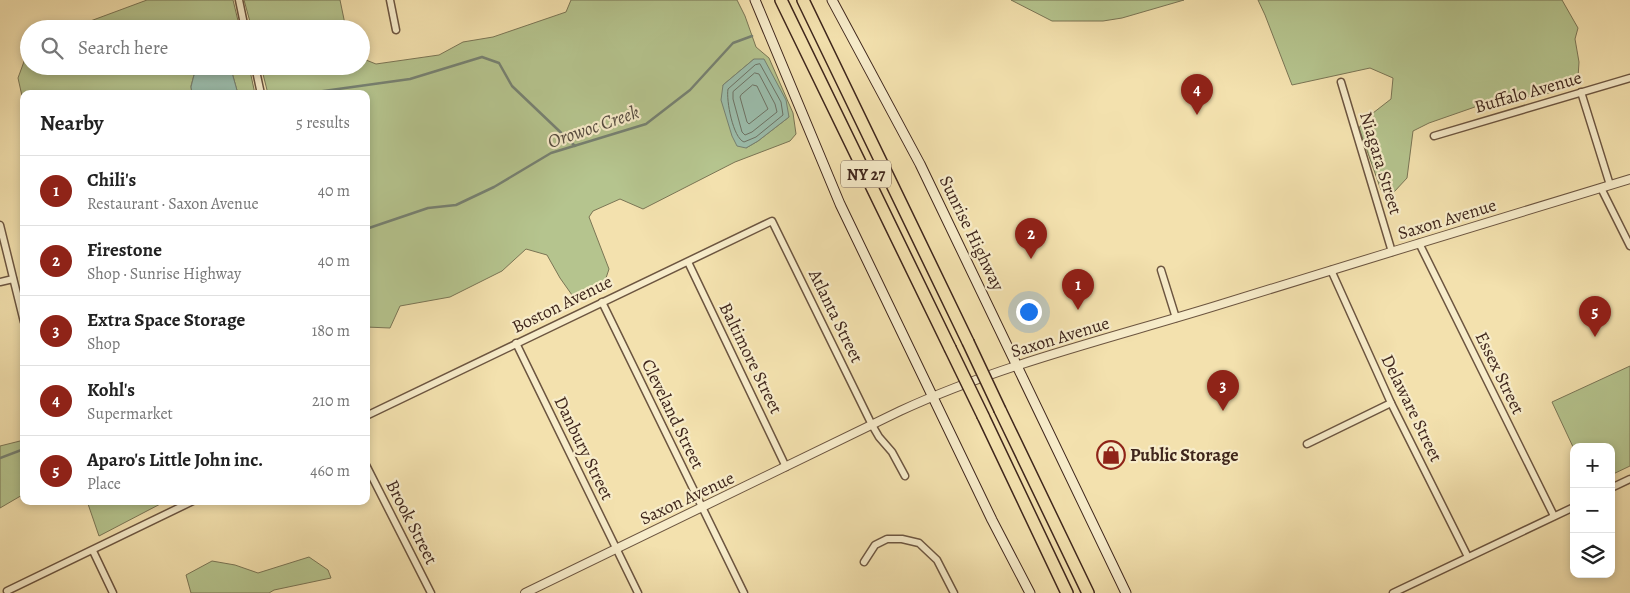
<!DOCTYPE html>
<meta charset="utf-8">
<style>
:root{--surface:#fff;--page:#f6f6f6;--text:#222;--muted:#767676;--line:#e0e0e0;--accent:#8f2418}
body{margin:0;font-family:Alegreya,serif;background:var(--page);color:var(--text)}
.controls{position:absolute;right:15px;bottom:15px;display:grid;overflow:hidden;border-radius:10px;box-shadow:0 2px 8px #0003}
.controls button{width:45px;height:45px;display:grid;place-items:center;padding:0;border:0;border-bottom:1px solid var(--line);background:var(--surface);color:var(--text);font:25px sans-serif}
.you{position:absolute;left:1028px;top:311px;width:18px;height:18px;margin:-12px;border:4px solid #fff;border-radius:50%;background:#1a73e8;box-shadow:0 0 0 8px #1a73e833}
.badge{display:grid;place-items:center;width:32px;height:32px;border-radius:50%;background:var(--accent);color:#fff;font-size:16px;font-weight:700}
.pin{position:absolute;translate:-50% -41px;filter:drop-shadow(0 1px 2px #0008)}
.pin::after{content:'';position:absolute;top:26px;width:18px;height:15px;background:inherit;clip-path:polygon(0 0,100% 0,50% 100%)}
.list{margin:0;padding:0;list-style:none}
h2{display:flex;justify-content:space-between;align-items:center;height:65px;margin:0;padding:0 20px;font-size:21px}
h2 small{font-size:16px;font-weight:400;color:var(--muted)}
.list li{display:grid;grid-template-columns:32px 1fr auto;gap:15px;align-items:center;box-sizing:border-box;height:70px;padding:0 20px;border-top:1px solid var(--line)}
.list b{display:block;font-size:19px;white-space:nowrap}
.list p{margin:0;font-size:16px;white-space:nowrap;color:var(--muted)}
.list em{font-size:16px;font-style:normal;color:var(--muted)}
.icon{flex:none;width:28px;height:28px;fill:none;stroke:currentColor;stroke-width:2;stroke-linecap:round;stroke-linejoin:round}
.map{position:relative;flex:none;width:1630px;height:593px;overflow:hidden}
.search{position:absolute;background:var(--surface);box-shadow:0 2px 8px #0003;left:20px;top:20px;width:350px;height:55px;display:flex;align-items:center;gap:12px;box-sizing:border-box;padding:0 18px;border-radius:28px;color:var(--muted);font-size:19px}
.panel{position:absolute;background:var(--surface);box-shadow:0 2px 8px #0003;left:20px;top:90px;width:350px;height:415px;border-radius:10px}
.map>svg:first-child{display:block}
.green{fill:#b5c48e;stroke:#7a7555;fill-rule:evenodd}
.water{fill:#9bbdac;stroke:#768172}
.lines{fill:none;stroke-linecap:round;stroke-linejoin:round}
.shore{stroke:#6d7264;stroke-width:1}
.stream{stroke:#768172;stroke-width:2.5}
.minor-casing{stroke:#6c5540;stroke-width:9}
.tertiary-casing{stroke:#6c5540;stroke-width:10}
.secondary-casing{stroke:#3f261c;stroke-width:11}
.motorway-casing{stroke:#3f261c;stroke-width:14}
.minor{stroke:#f7ecca;stroke-width:6}
.tertiary{stroke:#f7ecca;stroke-width:8}
.secondary{stroke:#f7ecca;stroke-width:9}
.motorway{stroke:#f3e1ae;stroke-width:11}
.motorway-bridge-casing{stroke:#3f261c;stroke-width:14;stroke-linecap:butt}
.motorway-bridge{stroke:#f3e1ae;stroke-width:11}
.labels{text-anchor:middle;stroke-width:4.5;stroke-linejoin:round;paint-order:stroke}
.shield{fill:#f7ecca;stroke:#766150;stroke-width:1}
.shield-label{font-size:16px;font-weight:bold;fill:#3f261c}
.street-label{font-size:18px;fill:#3f261c;stroke:#f7ecca}
.poi-label{font-size:18px;font-weight:bold;fill:#3f261c;stroke:#f7ecca;text-anchor:start}
.water-label{font-size:19px;font-style:italic;fill:#564c40;stroke:#f7ecca}
</style>
<div class="map">
<svg width="1630" height="593" viewBox="0 0 1630 593">
<rect width="100%" height="100%" fill="#f3e1ae"/>
<filter id="stains"><feTurbulence type="fractalNoise" baseFrequency=".004" numOctaves="4"/><feColorMatrix values="0 0 0 0 .2 0 0 0 0 .09 0 0 0 0 .02 0 0 0 .5 -.17"/></filter>
<radialGradient id="worn" r=".72"><stop offset=".6" stop-color="#630" stop-opacity="0"/><stop offset="1" stop-color="#630" stop-opacity=".3"/></radialGradient>
<g class="green">
<path d="M 147,0 L 233,0 L 240,29 L 75,29 L 85,23 Z"/>
<path d="M 244,0 L 340,0 L 346,29 L 252,29 Z"/>
<path d="M 571,0 L 737,0 L 745,16 L 756,47 L 769,58 L 793,113 L 796,134 L 790,141 L 735,162 L 643,209 L 620,199 L 593,211 L 589,217 L 609,269 L 604,284 L 585,298 L 572,295 L 560,278 L 547,255 L 526,249 L 502,271 L 450,297 L 400,306 L 390,328 L 366,327 L 366,94 L 268,94 L 261,66 L 361,66 L 361,58 L 376,64 L 439,55 L 463,42 L 493,37 L 566,12 ZM 754,59 L 789,117 L 758,141 L 746,148 L 723,85 Z"/>
<path d="M 1011,0 L 1184,0 L 1122,18 L 1103,21 L 1052,21 Z"/>
<path d="M 1258,0 L 1562,0 L 1578,28 L 1575,39 L 1579,62 L 1578,78 L 1565,87 L 1538,97 L 1506,95 L 1472,108 L 1429,123 L 1413,131 L 1407,178 L 1394,192 L 1381,190 L 1359,128 L 1364,120 L 1391,99 L 1393,78 L 1370,68 L 1292,85 L 1265,15 Z"/>
<path d="M 29,54 L 29,66 L 214,66 L 194,75 L 191,86 L 192,94 L 24,94 L 24,105 L 18,78 L 26,56 Z"/>
<path d="M 226,66 L 249,66 L 255,94 L 238,94 L 231,69 Z"/>
<path d="M 1630,366 L 1630,466 L 1611,475 L 1611,447 L 1574,447 L 1574,449 L 1552,402 Z"/>
<path d="M 24,440 L 24,494 L 0,508 L 0,446 Z"/>
<path d="M 87,501 L 166,501 L 99,536 Z"/>
<path d="M 309,557 L 328,570 L 331,578 L 274,590 L 269,593 L 191,593 L 186,575 L 212,561 L 235,565 L 258,573 Z"/>
</g>
<g class="water">
<path d="M 754,59 L 764,59 L 786,100 L 789,117 L 758,141 L 746,148 L 737,146 L 732,136 L 721,100 L 723,85 Z"/>
<path d="M 214,66 L 226,66 L 231,69 L 238,94 L 192,94 L 191,87 L 194,75 Z"/>
</g>
<g class="lines">
<g class="shore">
<path d="M 760,64 L 781,102 L 783,115 L 756,137 L 744,142 C 733,138 726,100 728,89 L 755,65 Z"/>
<path d="M 755,73 L 759,74 L 775,104 L 777,112 L 752,132 L 745,135 L 742,132 L 733,99 L 733,92 Z"/>
<path d="M 753,85 L 757,86 L 768,109 L 749,124 L 747,122 L 740,97 L 741,95 Z"/>
</g>
<g class="stream">
<path d="M 302,94 L 410,79 L 482,57 L 499,63 L 512,86 L 575,146"/>
<path d="M 366,229 L 428,208 L 456,205 L 494,187 L 551,153 L 646,124 L 690,90 L 733,43 L 752,36"/>
<path d="M 0,458 L 24,449"/>
</g>
<defs>
<g id="minor">
<path d="M 239,0 L 245,29"/>
<path d="M 390,0 L 396,30"/>
<path d="M 255,66 L 261,94"/>
<path d="M 1341,82 L 1392,252"/>
<path d="M 1581,92 L 1610,185"/>
<path d="M 1434,136 L 1630,78"/>
<path d="M 1601,188 L 1630,246"/>
<path d="M 0,225 L 24,322"/>
<path d="M 1419,243 L 1554,516"/>
<path d="M 688,262 L 786,467"/>
<path d="M 1161,270 L 1176,318"/>
<path d="M 1331,270 L 1391,403 L 1468,557"/>
<path d="M 0,282 L 13,279"/>
<path d="M 602,302 L 744,593"/>
<path d="M 516,343 L 638,593"/>
<path d="M 366,416 L 772,221 L 872,425 L 879,437 L 892,452 L 905,476"/>
<path d="M 1307,444 L 1391,403"/>
<path d="M 366,465 L 431,593"/>
<path d="M 1611,488 L 1630,479"/>
<path d="M 93,551 L 113,593"/>
<path d="M 864,562 L 875,545 L 887,539 L 902,539 L 919,543 L 937,560 L 954,593"/>
<path d="M 7,591 L 193,501"/>
<path d="M 1393,593 L 1574,507"/>
</g>
<path id="tertiary" d="M 525,593 L 900,411 C 1004,363 1116,337 1225,303 C 1360,262 1495,219 1630,179"/>
<g id="secondary">
<path d="M 755,0 L 840,204 L 992,520 L 1030,593"/>
<path d="M 832,0 L 920,164 L 1126,593"/>
</g>
<g id="motorway">
<path d="M 781,0 L 950,348"/>
<path d="M 803,0 L 968,342"/>
<path d="M 1000,410 L 1088,593"/>
<path d="M 983,416 L 1067,593"/>
</g>
</defs>
<use href="#minor" class="minor-casing"/>
<use href="#tertiary" class="tertiary-casing"/>
<use href="#secondary" class="secondary-casing"/>
<use href="#motorway" class="motorway-casing"/>
<use href="#minor" class="minor"/>
<use href="#tertiary" class="tertiary"/>
<use href="#secondary" class="secondary"/>
<use href="#motorway" class="motorway"/>
<defs>
<g id="motorway-bridge">
<path d="M 968,342 L 1000,410"/>
<path d="M 950,348 L 983,416"/>
</g>
</defs>
<use href="#motorway-bridge" class="motorway-bridge-casing"/>
<use href="#motorway-bridge" class="motorway-bridge"/>
</g>
<defs>
<symbol id="shop-ring" viewBox="-11 -11 22 22"><circle r="9.5" fill="#f7ecca" stroke="#8f2418" stroke-width="1.5"/><path d="M-5-2.5h2.3a2.7 3.5 0 0 1 5.4 0H5L5.5 6h-11ZM-1.5-2.5h3a1.5 2.3 0 0 0-3 0Z" fill="#8f2418"/></symbol>
</defs>
<g fill-rule="evenodd">
<use href="#shop-ring" x="1095" y="439" width="32" height="32"/>
</g>
<g class="labels">
<rect class="shield" x="841" y="160.5" width="50" height="27" rx="4"/>
<g class="shield-label">
<text x="866" y="180">NY 27</text>
</g>
<g class="street-label">
<text transform="translate(1528 92) rotate(-16)" y="6">Buffalo Avenue</text>
<text transform="translate(1381 163) rotate(73)" y="6">Niagara Street</text>
<text transform="translate(1447 219) rotate(-17)" y="6">Saxon Avenue</text>
<text transform="translate(972 233) rotate(64)" y="6">Sunrise Highway</text>
<text transform="translate(562 304) rotate(-26)" y="6">Boston Avenue</text>
<text transform="translate(836 316) rotate(64)" y="6">Atlanta Street</text>
<text transform="translate(1060 337) rotate(-17)" y="6">Saxon Avenue</text>
<text transform="translate(751 358) rotate(64)" y="6">Baltimore Street</text>
<text transform="translate(1500 373) rotate(64)" y="6">Essex Street</text>
<text transform="translate(1412 408) rotate(64)" y="6">Delaware Street</text>
<text transform="translate(673 414) rotate(64)" y="6">Cleveland Street</text>
<text transform="translate(584 448) rotate(64)" y="6">Danbury Street</text>
<text transform="translate(687 498) rotate(-25)" y="6">Saxon Avenue</text>
<text transform="translate(412 522) rotate(63)" y="6">Brook Street</text>
</g>
<g class="poi-label">
<text x="1130" y="461">Public Storage</text>
</g>
<g class="water-label">
<text transform="translate(593 126) rotate(-19)" y="7">Orowoc Creek</text>
</g>
</g>
<rect width="100%" height="100%" filter="url(#stains)"/>
<rect width="100%" height="100%" fill="url(#worn)"/>
</svg>
<div class="controls">
<button>+</button>
<button>−</button>
<button><svg class="icon" aria-label="layers" viewBox="0 0 24 24"><path d="M12 4l9 5-9 5-9-5zM3 14l9 5 9-5"/></svg></button>
</div>
<div class="you"></div>
<div class="pin badge" style="left:1078px;top:310px">1</div>
<div class="pin badge" style="left:1031px;top:259px">2</div>
<div class="pin badge" style="left:1223px;top:411px">3</div>
<div class="pin badge" style="left:1197px;top:115px">4</div>
<div class="pin badge" style="left:1595px;top:337px">5</div>
<div class="search"><svg class="icon" aria-label="search" viewBox="0 0 24 24"><circle cx="10" cy="10" r="6"/><path d="M15 15l6 6"/></svg>Search here</div>
<section class="panel">
<h2>Nearby<small>5 results</small></h2>
<ul class="list">
<li><span class="badge">1</span><div><b>Chili's</b><p>Restaurant · Saxon Avenue</p></div><em>40 m</em></li>
<li><span class="badge">2</span><div><b>Firestone</b><p>Shop · Sunrise Highway</p></div><em>40 m</em></li>
<li><span class="badge">3</span><div><b>Extra Space Storage</b><p>Shop</p></div><em>180 m</em></li>
<li><span class="badge">4</span><div><b>Kohl's</b><p>Supermarket</p></div><em>210 m</em></li>
<li><span class="badge">5</span><div><b>Aparo's Little John inc.</b><p>Place</p></div><em>460 m</em></li>
</ul>
</section>
</div>
